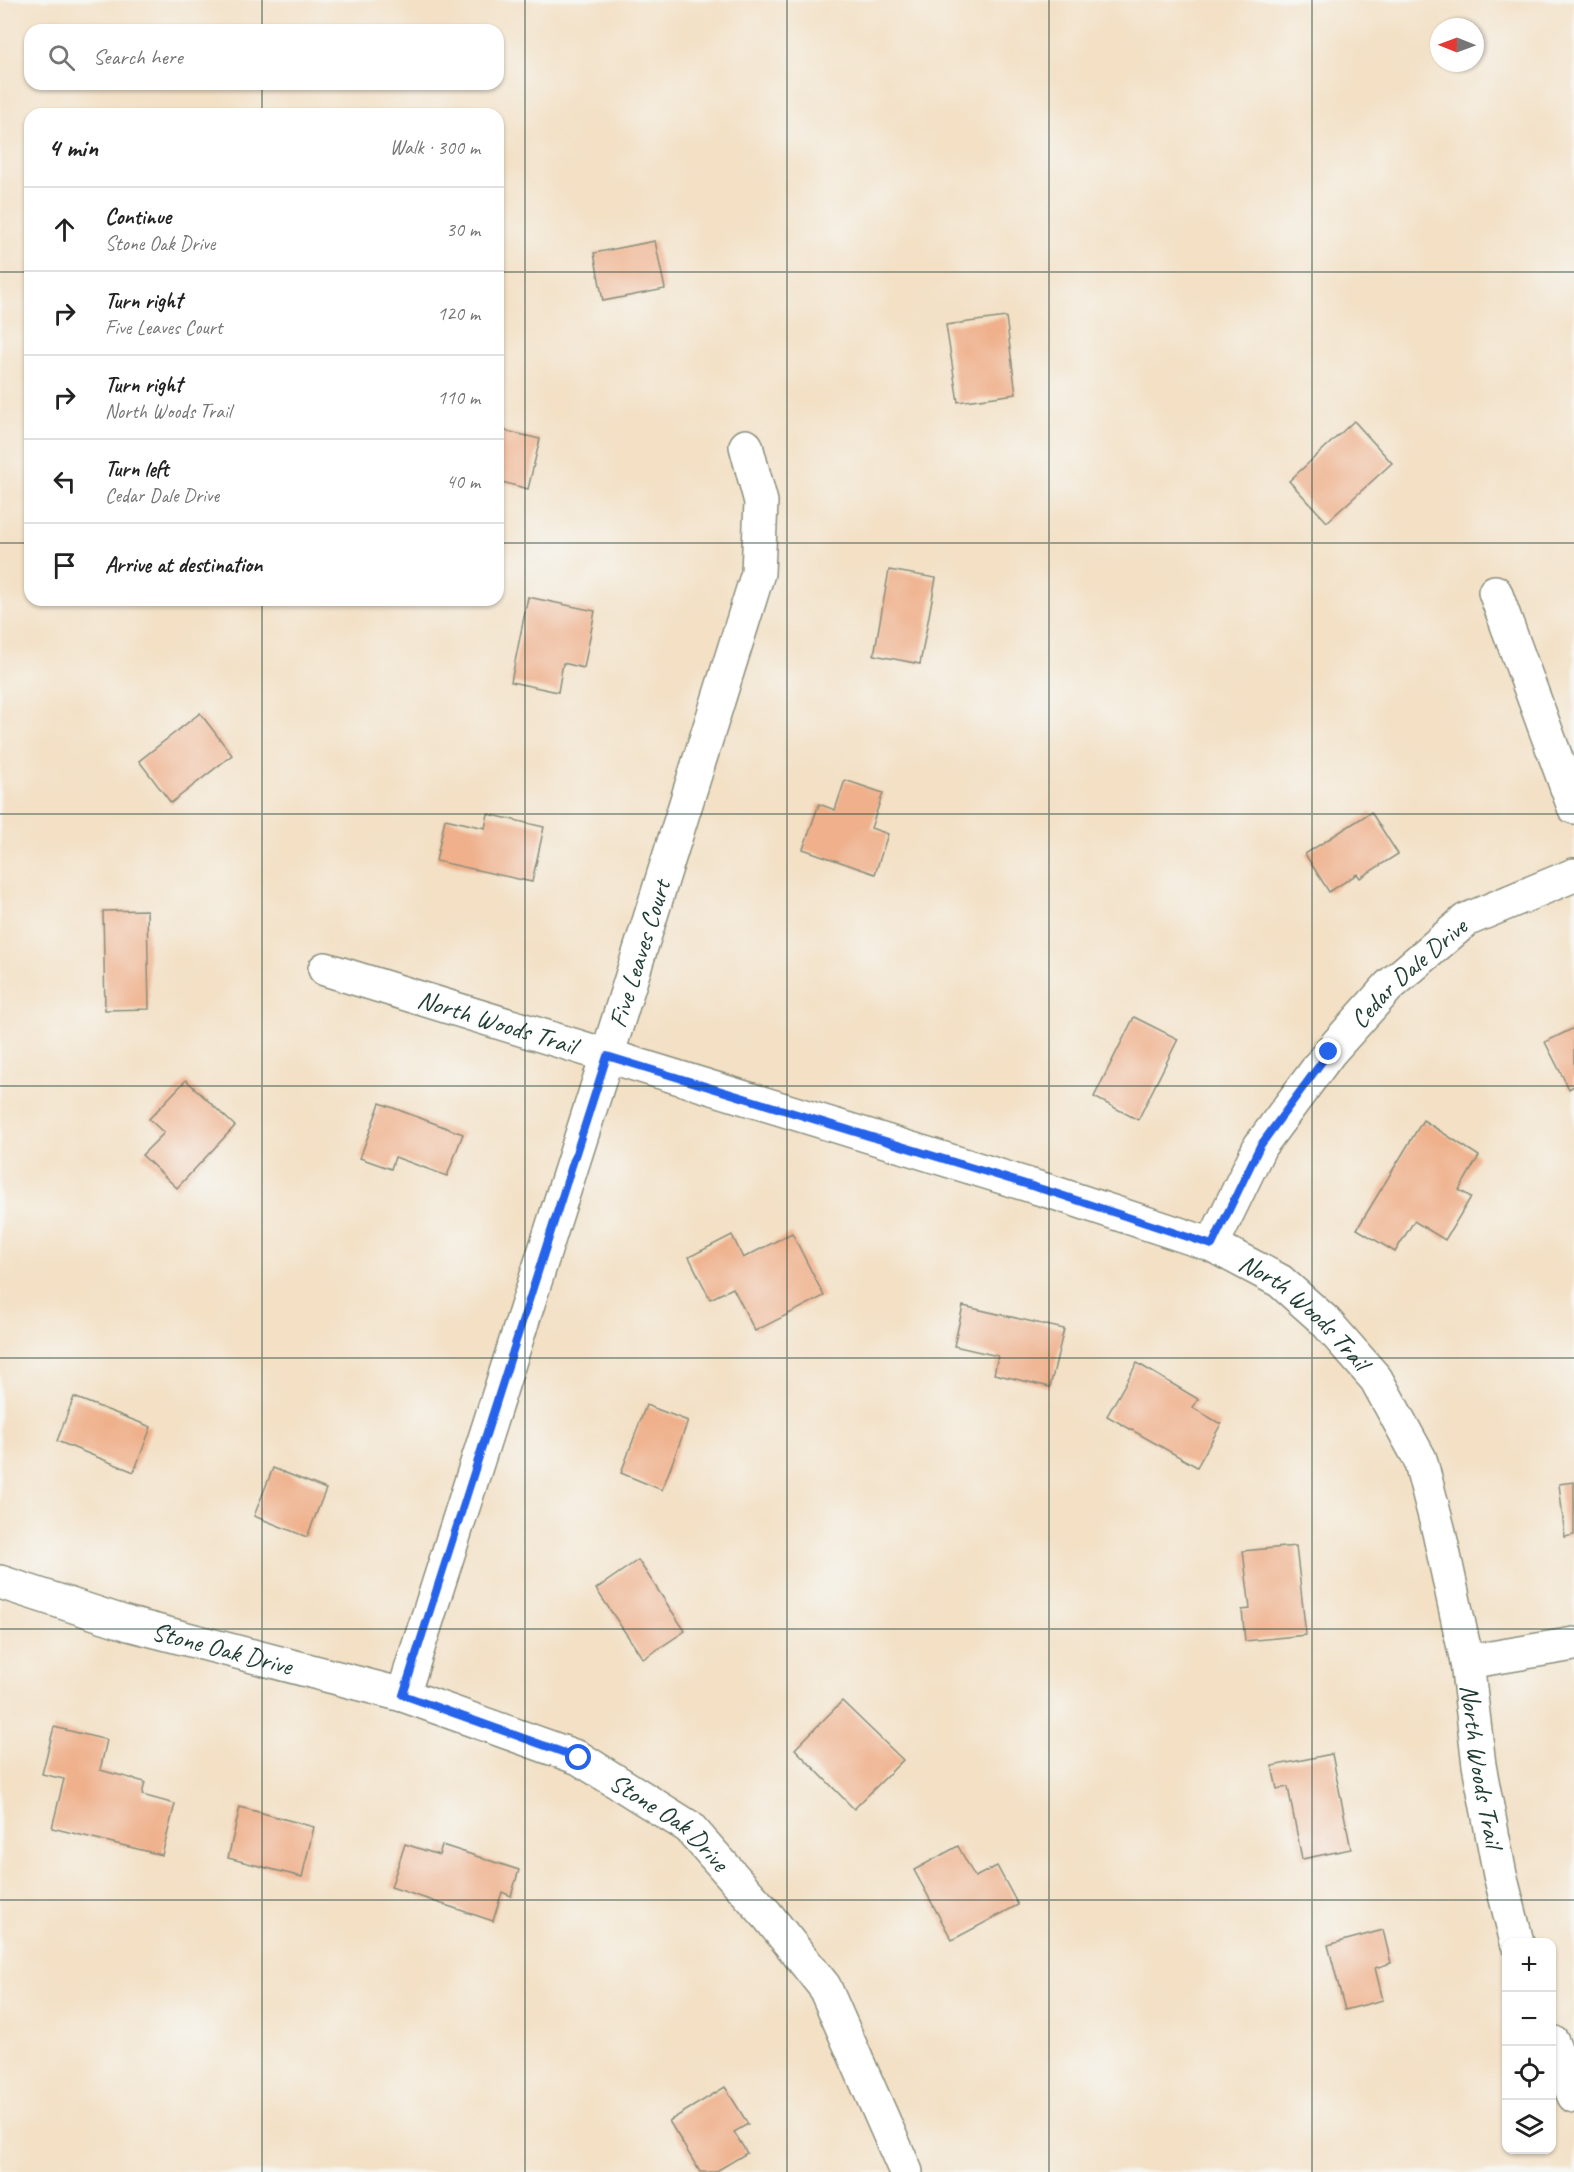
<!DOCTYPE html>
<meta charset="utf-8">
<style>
:root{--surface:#fff;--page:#f2f2f2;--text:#222;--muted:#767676;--line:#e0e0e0}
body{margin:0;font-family:Caveat,sans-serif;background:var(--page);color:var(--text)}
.controls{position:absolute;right:18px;bottom:18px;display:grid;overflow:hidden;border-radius:12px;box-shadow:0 2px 4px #0004}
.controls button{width:54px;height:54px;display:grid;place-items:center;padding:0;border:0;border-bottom:2px solid var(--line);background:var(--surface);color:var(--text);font:30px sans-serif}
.compass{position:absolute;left:1430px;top:18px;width:54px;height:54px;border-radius:50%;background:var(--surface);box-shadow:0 2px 4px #0004;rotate:271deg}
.stop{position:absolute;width:18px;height:18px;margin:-14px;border:4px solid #2563eb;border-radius:50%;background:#fff}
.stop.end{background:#2563eb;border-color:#fff;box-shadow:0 2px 6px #0008}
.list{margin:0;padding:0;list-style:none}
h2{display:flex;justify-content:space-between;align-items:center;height:78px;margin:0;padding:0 24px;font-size:26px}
h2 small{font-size:20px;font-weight:400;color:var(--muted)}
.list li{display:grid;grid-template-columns:39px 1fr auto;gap:18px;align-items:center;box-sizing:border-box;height:84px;padding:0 24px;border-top:2px solid var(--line)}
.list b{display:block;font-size:22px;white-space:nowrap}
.list p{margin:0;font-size:20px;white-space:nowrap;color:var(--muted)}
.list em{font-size:20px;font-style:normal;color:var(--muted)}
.icon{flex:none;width:33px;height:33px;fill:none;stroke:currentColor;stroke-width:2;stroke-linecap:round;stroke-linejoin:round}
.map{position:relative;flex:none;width:1574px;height:2172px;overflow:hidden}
.search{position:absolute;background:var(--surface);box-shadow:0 2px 4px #0004;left:24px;top:24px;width:480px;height:66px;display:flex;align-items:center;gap:15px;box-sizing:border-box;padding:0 21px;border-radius:18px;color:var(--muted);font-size:22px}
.panel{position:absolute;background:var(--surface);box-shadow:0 2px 4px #0004;left:24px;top:108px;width:480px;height:498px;border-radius:18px}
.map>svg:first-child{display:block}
.building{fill:#efb08b}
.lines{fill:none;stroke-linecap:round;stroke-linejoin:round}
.minor-casing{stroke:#898e7c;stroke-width:36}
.minor{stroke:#fff;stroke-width:33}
.route{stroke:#2563eb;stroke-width:8}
.grid{fill:none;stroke:#1f3d34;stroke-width:1.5;stroke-opacity:0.55}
.labels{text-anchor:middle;stroke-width:4.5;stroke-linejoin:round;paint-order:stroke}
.street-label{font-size:26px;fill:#1f3d34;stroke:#f6f6f2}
</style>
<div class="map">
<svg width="1574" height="2172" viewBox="0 0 1574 2172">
<rect width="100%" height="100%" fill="#f6f6f2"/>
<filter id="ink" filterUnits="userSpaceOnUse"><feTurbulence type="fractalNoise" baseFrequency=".0167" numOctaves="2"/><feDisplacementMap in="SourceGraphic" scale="12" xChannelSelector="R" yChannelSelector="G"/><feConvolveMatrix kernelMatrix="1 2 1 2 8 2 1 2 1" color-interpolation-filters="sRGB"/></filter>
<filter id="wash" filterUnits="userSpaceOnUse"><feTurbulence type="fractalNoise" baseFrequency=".008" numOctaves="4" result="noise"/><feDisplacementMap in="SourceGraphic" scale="24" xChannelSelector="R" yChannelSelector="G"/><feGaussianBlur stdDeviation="1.35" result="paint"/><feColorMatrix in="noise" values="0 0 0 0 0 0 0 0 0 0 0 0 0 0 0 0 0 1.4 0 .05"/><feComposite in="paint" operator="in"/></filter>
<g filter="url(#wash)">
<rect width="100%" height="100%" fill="#f3e0c5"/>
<g id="blocks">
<g class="building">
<path d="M 655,241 L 665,289 L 603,301 L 594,253 Z"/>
<path d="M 1006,317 L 1016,394 L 958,402 L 946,325 Z"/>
<path d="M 1354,421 L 1392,463 L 1327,522 L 1289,481 Z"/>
<path d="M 498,429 L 540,439 L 528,489 L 498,481 Z"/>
<path d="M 889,570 L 936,578 L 920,664 L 874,655 Z"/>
<path d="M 528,597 L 595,611 L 584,668 L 563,663 L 558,692 L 511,682 Z"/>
<path d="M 200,713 L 232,755 L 171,803 L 139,761 Z"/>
<path d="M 845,780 L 883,793 L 871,828 L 888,834 L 875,874 L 803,849 L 819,804 L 835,810 Z"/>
<path d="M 1371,812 L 1398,854 L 1360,878 L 1357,874 L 1329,892 L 1305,854 Z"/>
<path d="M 488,814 L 544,827 L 532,882 L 436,861 L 445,819 L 485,828 Z"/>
<path d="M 147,910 L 149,1009 L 105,1010 L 103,911 Z"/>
<path d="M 1134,1017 L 1178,1039 L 1138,1120 L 1094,1097 Z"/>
<path d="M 1574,1028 L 1574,1086 L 1569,1089 L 1545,1042 Z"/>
<path d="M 186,1080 L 235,1126 L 177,1188 L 142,1155 L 164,1133 L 149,1119 Z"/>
<path d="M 380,1103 L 463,1134 L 447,1176 L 395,1157 L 391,1169 L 360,1158 Z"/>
<path d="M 1423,1120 L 1479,1156 L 1459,1190 L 1471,1197 L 1445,1240 L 1414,1221 L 1395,1252 L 1357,1229 Z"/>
<path d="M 792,1233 L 824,1296 L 755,1331 L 733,1288 L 710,1299 L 689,1257 L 732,1235 L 743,1258 Z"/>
<path d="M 963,1306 L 1064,1329 L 1050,1387 L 994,1374 L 998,1356 L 954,1346 Z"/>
<path d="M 1137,1363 L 1198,1399 L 1193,1408 L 1221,1424 L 1197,1467 L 1107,1416 Z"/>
<path d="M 74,1397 L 151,1427 L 134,1472 L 57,1441 Z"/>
<path d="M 646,1405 L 688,1421 L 662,1490 L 621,1473 Z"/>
<path d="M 273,1468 L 326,1489 L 307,1537 L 254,1516 Z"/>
<path d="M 1574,1482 L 1574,1535 L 1565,1537 L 1559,1484 Z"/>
<path d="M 1296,1546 L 1306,1635 L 1245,1641 L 1242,1610 L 1250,1609 L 1243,1551 Z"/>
<path d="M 638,1560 L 685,1631 L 643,1659 L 596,1589 Z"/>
<path d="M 842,1701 L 903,1760 L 854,1809 L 795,1749 Z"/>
<path d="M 54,1727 L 107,1740 L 100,1770 L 145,1782 L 142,1795 L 175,1804 L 162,1855 L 52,1828 L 64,1779 L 42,1774 Z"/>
<path d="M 1332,1754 L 1351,1849 L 1302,1859 L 1288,1787 L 1277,1789 L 1272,1766 Z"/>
<path d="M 240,1807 L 314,1827 L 302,1877 L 228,1858 Z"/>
<path d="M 405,1844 L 439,1855 L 442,1845 L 519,1870 L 511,1896 L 502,1892 L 493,1921 L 391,1887 Z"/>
<path d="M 958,1846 L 975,1877 L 997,1866 L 1018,1905 L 952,1940 L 914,1870 Z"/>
<path d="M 1383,1930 L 1391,1963 L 1375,1968 L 1383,2000 L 1345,2010 L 1328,1945 Z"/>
<path d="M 725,2087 L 748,2124 L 734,2132 L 747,2153 L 715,2172 L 700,2172 L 669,2121 Z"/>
</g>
</g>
</g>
<g filter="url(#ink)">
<use href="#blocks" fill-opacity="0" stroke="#898e7c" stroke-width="1.5"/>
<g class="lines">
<defs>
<g id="minor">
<path d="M 1495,592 L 1574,807"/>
<path id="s1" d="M 325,969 L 1058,1194 L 1212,1245 L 1280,1281 L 1325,1321 L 1376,1379 L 1420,1459 L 1439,1532 L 1467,1662 L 1479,1765 L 1500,1875 L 1517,1942"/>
<path id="s2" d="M 1212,1245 L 1260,1146 L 1330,1052 L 1389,986 L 1466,920 L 1574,875"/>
<path id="s3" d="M 0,1582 L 129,1624 L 403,1695 L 579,1758 L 689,1827 L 767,1915 L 824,1986 L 906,2172"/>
<path d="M 1467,1662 L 1574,1644"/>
<path id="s4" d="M 403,1695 L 607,1056 L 758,573 L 761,502 L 746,446"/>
<path d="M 1552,2042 L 1574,2096"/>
</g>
</defs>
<use href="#minor" class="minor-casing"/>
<use href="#minor" class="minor"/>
</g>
</g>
<g class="lines" filter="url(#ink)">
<path class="route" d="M 579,1758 L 403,1695 L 607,1056 L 1058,1194 L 1212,1245 L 1260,1146 L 1329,1052"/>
</g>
<path class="grid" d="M 262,0 L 262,30M 525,0 L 525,2172M 787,0 L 787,2172M 1049,0 L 1049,2172M 1312,0 L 1312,2172M 262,84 L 262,114M 0,272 L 30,272M 498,272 L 1574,272M 0,543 L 30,543M 498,543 L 1574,543M 262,600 L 262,2172M 0,814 L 1574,814M 0,1086 L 1574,1086M 0,1358 L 1574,1358M 0,1629 L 1574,1629M 0,1900 L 1574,1900"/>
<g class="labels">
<g class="street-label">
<text dy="9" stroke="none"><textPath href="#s4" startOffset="778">Five Leaves Court</textPath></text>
<text dy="9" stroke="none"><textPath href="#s2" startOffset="339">Cedar Dale Drive</textPath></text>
<text dy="9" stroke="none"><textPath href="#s1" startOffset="180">North Woods Trail</textPath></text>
<text dy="9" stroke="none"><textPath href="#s1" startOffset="1044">North Woods Trail</textPath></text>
<text dy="9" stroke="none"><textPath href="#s3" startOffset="232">Stone Oak Drive</textPath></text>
<text dy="9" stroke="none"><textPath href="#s1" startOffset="1548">North Woods Trail</textPath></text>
<text dy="9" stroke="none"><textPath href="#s3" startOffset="717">Stone Oak Drive</textPath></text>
</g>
</g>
</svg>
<div class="controls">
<button>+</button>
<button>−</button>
<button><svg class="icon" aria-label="locate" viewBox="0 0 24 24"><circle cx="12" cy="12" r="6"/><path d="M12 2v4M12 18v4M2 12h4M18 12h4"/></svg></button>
<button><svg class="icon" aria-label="layers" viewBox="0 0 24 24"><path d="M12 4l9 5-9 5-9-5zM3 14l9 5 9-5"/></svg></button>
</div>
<svg class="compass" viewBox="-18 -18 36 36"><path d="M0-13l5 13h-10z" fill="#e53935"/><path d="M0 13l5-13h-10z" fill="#767676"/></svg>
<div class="stop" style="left:579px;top:1758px"></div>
<div class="stop end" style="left:1329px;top:1052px"></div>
<div class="search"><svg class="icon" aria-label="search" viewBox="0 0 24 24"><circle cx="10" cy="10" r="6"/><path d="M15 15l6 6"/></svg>Search here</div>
<section class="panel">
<h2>4 min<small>Walk · 300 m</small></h2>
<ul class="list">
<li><svg class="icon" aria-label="ahead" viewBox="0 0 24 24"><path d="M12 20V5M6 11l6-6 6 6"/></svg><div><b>Continue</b><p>Stone Oak Drive</p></div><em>30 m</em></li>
<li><svg class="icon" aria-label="right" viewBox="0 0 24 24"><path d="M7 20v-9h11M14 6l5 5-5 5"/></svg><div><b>Turn right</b><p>Five Leaves Court</p></div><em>120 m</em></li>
<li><svg class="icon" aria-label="right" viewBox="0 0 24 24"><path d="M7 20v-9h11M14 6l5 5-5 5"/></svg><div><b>Turn right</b><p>North Woods Trail</p></div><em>110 m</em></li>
<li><svg class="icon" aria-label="left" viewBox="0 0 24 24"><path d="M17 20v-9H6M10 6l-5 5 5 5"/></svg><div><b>Turn left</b><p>Cedar Dale Drive</p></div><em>40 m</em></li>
<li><svg class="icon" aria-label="arrive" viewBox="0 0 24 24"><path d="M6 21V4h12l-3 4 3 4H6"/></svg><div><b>Arrive at destination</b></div></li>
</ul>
</section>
</div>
